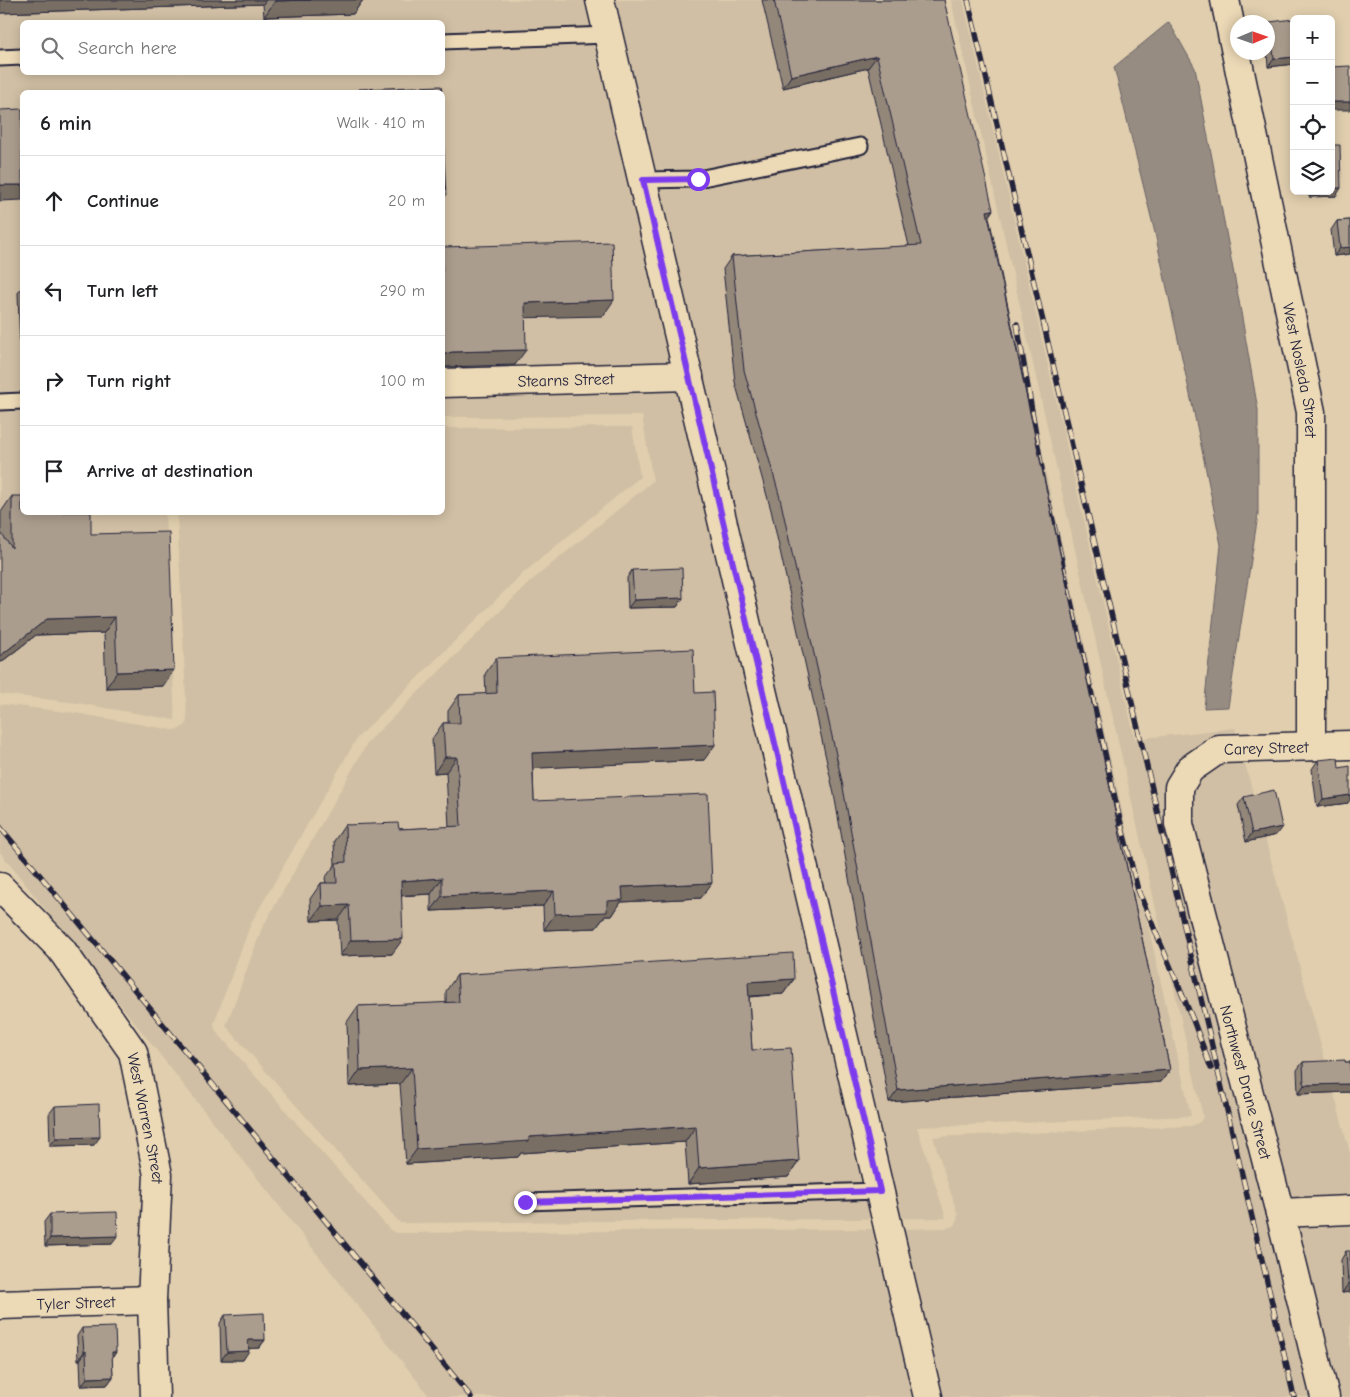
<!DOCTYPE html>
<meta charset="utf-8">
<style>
:root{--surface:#fff;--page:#f2f2f2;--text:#202124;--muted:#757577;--line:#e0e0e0}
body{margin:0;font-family:"Comic Neue",sans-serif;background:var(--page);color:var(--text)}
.controls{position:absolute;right:15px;top:15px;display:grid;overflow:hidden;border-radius:8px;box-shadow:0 2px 12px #0003}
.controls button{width:45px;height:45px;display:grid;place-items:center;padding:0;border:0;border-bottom:1px solid var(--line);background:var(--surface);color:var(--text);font:25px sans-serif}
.compass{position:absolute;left:1230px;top:15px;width:45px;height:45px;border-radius:50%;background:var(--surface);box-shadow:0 2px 12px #0003;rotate:88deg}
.stop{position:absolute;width:15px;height:15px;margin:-11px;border:4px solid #7c3aed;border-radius:50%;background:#fff}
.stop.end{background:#7c3aed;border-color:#fff;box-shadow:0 1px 5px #0008}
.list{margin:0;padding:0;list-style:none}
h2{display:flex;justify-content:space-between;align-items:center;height:65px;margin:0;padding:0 20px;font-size:21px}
h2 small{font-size:16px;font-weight:400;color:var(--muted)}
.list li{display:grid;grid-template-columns:32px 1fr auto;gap:15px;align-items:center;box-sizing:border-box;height:90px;padding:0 20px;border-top:1px solid var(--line)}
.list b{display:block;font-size:19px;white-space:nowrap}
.list em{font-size:16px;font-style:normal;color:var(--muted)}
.icon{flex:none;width:28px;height:28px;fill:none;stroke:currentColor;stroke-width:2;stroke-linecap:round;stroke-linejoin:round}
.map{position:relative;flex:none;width:1350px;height:1397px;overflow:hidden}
.search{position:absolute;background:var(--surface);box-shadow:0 2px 12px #0003;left:20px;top:20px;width:425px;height:55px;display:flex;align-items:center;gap:12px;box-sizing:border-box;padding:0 18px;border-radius:8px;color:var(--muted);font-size:19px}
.panel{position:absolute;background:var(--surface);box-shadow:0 2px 12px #0003;left:20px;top:90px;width:425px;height:425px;border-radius:8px}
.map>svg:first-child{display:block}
.built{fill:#d0bfa4;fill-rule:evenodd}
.water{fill:#978c82;stroke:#686266}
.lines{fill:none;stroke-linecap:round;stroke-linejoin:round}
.service-casing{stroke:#22223b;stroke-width:19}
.minor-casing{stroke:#22223b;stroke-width:31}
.tertiary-casing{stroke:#22223b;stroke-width:31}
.service{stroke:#ecd9b6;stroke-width:15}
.minor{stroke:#ecd9b6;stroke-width:28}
.tertiary{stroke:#ecd9b6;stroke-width:28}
.rail-casing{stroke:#22223b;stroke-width:5.5}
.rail{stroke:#ecd9b6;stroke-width:4;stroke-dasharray:11;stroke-linecap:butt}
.wall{fill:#93877a;stroke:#22223b}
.shaded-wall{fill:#786e63;stroke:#22223b}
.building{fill:#ab9d8e;stroke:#22223b}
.route{stroke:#7c3aed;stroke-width:6}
.labels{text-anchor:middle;stroke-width:5;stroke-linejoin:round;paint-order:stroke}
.street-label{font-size:16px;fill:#22223b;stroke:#ecd9b6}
</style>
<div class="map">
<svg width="1350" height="1397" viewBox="0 0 1350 1397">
<rect width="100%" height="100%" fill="#e0ceae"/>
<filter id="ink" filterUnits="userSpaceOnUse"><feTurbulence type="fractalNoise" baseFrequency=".02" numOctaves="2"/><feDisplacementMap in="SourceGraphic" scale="10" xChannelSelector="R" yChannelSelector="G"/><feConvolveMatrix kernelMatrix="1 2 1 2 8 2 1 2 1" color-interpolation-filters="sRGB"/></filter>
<g filter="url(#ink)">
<g class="built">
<path d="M 0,0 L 939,0 L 1191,1116 L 917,1127 L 946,1218 L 400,1223 L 226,1026 L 262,928 L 368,742 L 531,581 L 653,481 L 642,416 L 443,417 L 442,92 L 22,92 L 22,512 L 165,513 L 175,720 L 77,703 L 0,694 ZM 22,22 L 442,22 L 442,72 L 22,72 Z"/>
<path d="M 951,0 L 963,0 L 1135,739 L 1235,728 L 1237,736 L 1189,755 L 1185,753 L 1179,761 L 1171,767 L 1173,770 L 1166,781 L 1165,787 L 1165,827 L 1266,1215 L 1267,1226 L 1269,1227 L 1311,1397 L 942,1397 L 903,1229 L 946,1228 L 953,1226 L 957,1221 L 958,1215 L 933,1137 L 1191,1126 L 1200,1122 L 1203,1117 Z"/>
<path d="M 632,427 L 640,477 L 522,574 L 357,738 L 251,923 L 214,1023 L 215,1030 L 390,1230 L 396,1233 L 874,1229 L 914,1397 L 430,1397 L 0,852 L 0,704 L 75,713 L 173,730 L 180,729 L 186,725 L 187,719 L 177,513 L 442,512 L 443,428 Z"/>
<path d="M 1244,760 L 1350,1153 L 1350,1198 L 1291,1201 L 1193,823 L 1193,790 L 1201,778 L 1224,761 Z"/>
<path d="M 1350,1223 L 1350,1397 L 1340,1397 L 1297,1225 Z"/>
</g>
<path class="water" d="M 1169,22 L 1195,68 L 1239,301 L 1258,410 L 1258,515 L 1228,707 L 1204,708 L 1221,545 L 1202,450 L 1155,233 L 1114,67 Z"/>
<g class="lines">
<defs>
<g id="service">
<path d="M 442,41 L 609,35"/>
<path d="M 0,58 L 22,57"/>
<path d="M 643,180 L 698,179 L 860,146"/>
<path d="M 0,402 L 22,401"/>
<path d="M 525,1202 L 880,1191"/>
</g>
<g id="minor">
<path id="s1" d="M 1225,0 L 1311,412 L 1311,746"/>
<path id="s2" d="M 442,383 L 689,376"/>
<path id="s3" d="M 0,887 L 61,949 L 133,1052 L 158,1175 L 152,1300 L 155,1397"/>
<path d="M 1280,1213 L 1350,1210"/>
<path id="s4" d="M 0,1305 L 152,1300"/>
<path id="s5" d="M 1325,1397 L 1280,1213 L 1179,824 L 1179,787 L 1190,769 L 1219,749 L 1350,745"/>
</g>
<path id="tertiary" d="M 600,0 L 928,1397"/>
</defs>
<use href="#service" class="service-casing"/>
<use href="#minor" class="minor-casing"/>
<use href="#tertiary" class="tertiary-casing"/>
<use href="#service" class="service"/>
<use href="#minor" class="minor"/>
<use href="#tertiary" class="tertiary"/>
<defs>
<g id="rail">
<path d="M 968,0 L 1294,1397"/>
<path d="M 1017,324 L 1042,469"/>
<path d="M 1049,503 L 1119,816 L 1138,890 L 1193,1020 L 1211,1068"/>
<path d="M 0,827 L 471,1397"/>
</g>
</defs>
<use href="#rail" class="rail-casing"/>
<use href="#rail" class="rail"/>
</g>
<g class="wall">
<path d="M 0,0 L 363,0 L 353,14 L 264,17 L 263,4 L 0,13 Z"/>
<path d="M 762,0 L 944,0 L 989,217 L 1170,1070 L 1161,1082 L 889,1102 L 834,794 L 771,510 L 735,382 L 723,269 L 732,256 L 909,246 L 868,68 L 783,88 Z"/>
<path d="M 1270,22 L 1294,64 L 1268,67 L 1267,52 L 1268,52 L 1268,25 Z"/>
<path d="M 1309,191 L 1331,191 L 1336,196 L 1309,197 Z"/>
<path d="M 1350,220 L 1350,254 L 1334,256 L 1331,230 L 1337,221 Z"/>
<path d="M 22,287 L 22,349 L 20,349 L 18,293 Z"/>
<path d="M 12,496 L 91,534 L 163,686 L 106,688 L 104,633 L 36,635 L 0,663 L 1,512 Z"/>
<path d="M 632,570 L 683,598 L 677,607 L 628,608 L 627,578 Z"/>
<path d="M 496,658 L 695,693 L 704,760 L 533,768 L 534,801 L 701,898 L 621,902 L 612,916 L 605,916 L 596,928 L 544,930 L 543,906 L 431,911 L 431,894 L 401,896 L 392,954 L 340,956 L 338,920 L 311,921 L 310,899 L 321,883 L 326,883 L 325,878 L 335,865 L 334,841 L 345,825 L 399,829 L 449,827 L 446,772 L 434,773 L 432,739 L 443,723 L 448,723 L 448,711 L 459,695 L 486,694 L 485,674 Z"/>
<path d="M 1318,760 L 1339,768 L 1348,803 L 1317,807 L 1312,769 Z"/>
<path d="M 1244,797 L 1276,835 L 1246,842 L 1238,805 Z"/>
<path d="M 457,975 L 794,979 L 783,994 L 749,997 L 752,1050 L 799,1161 L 788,1177 L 688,1184 L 685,1142 L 521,1153 L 518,1157 L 406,1164 L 400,1084 L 349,1086 L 347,1022 L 358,1006 L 446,1003 L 446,991 Z"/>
<path d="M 1303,1062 L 1350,1062 L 1350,1092 L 1298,1094 L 1297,1070 Z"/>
<path d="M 55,1106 L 94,1145 L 50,1146 L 49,1114 Z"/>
<path d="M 50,1214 L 112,1244 L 45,1246 L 44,1222 Z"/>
<path d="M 1346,1251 L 1350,1292 L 1342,1293 L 1341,1260 Z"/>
<path d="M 225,1315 L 265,1340 L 259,1348 L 249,1348 L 243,1360 L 221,1360 L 220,1323 Z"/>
<path d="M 82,1328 L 116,1352 L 112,1358 L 113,1377 L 107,1385 L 81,1386 L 80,1360 L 78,1360 L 77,1336 Z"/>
</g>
<g class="shaded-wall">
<path d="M 0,0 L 266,0 L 263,4 L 0,13 Z"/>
<path d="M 311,0 L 363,0 L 353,14 L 264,17 L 275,1 Z"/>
<path d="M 877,56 L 868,68 L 783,88 L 791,76 Z"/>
<path d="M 1294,57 L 1294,64 L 1268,67 L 1274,59 Z"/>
<rect x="1331" y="102" width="19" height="8"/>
<path d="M 0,185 L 22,185 L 22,200 L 0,201 Z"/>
<path d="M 1331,188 L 1341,188 L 1336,196 L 1309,197 L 1313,191 L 1331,191 Z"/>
<path d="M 993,210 L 985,222 L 987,211 Z"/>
<path d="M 1350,247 L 1350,254 L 1334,256 L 1340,248 Z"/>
<path d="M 614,300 L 603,316 L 514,318 L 525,303 Z"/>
<path d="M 526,350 L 515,365 L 442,367 L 442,355 L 452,352 Z"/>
<path d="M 683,598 L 677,607 L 628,608 L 634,600 Z"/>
<path d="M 115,617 L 104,633 L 36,635 L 0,663 L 0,656 L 47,619 Z"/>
<path d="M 174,670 L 163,686 L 106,688 L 117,672 Z"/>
<path d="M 715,745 L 704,760 L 521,769 L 532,753 Z"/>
<path d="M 445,757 L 457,757 L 446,772 L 434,773 Z"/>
<path d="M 1350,795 L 1350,800 L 1348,803 L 1317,807 L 1323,799 Z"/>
<path d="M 1282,827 L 1276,835 L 1246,842 L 1252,833 Z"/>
<path d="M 442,878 L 431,894 L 390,896 L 401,881 Z"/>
<path d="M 712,883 L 701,898 L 621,902 L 612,916 L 605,916 L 596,928 L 544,930 L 555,914 L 607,901 L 622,887 Z"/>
<path d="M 554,891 L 543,906 L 431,911 L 442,896 Z"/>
<path d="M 349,905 L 338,920 L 311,921 L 322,906 Z"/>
<path d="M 403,939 L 392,954 L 340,956 L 351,940 Z"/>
<path d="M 794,979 L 783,994 L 737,997 L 748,982 Z"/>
<path d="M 412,1068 L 400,1084 L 349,1086 L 360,1070 Z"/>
<path d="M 1170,1070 L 1161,1082 L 889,1102 L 898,1090 Z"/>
<path d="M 1350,1084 L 1350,1092 L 1298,1094 L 1304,1085 Z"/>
<path d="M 696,1126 L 685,1142 L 521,1153 L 518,1157 L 406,1164 L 417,1149 L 529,1137 Z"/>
<path d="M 100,1137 L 94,1145 L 50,1146 L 56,1138 Z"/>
<path d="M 799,1161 L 788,1177 L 688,1184 L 699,1168 Z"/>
<path d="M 118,1236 L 112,1244 L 45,1246 L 50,1238 Z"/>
<path d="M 1348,1284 L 1350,1284 L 1350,1292 L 1342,1293 Z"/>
<path d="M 248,1340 L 265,1340 L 259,1348 L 243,1349 Z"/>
<path d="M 86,1351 L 80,1360 L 78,1360 L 84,1352 Z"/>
<path d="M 249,1351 L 243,1360 L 221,1360 L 227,1352 Z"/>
<path d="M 112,1352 L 116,1352 L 111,1360 Z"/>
<path d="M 113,1377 L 107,1385 L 81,1386 L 87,1378 Z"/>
</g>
<g class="building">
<path d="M 275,0 L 311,0 L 275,1 Z"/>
<path d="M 774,0 L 944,0 L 993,210 L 987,211 L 1170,1070 L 898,1090 L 842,782 L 780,498 L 744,370 L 732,256 L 921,245 L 877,56 L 791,76 Z"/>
<path d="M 1294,19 L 1294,57 L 1274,59 L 1270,22 Z"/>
<path d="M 1350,66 L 1350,102 L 1331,102 L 1331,67 Z"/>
<path d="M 441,86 L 442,92 L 359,92 L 359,89 Z"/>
<path d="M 22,109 L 22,185 L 0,185 L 0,110 Z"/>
<path d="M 442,114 L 446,196 L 442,196 Z"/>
<path d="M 1331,145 L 1340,145 L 1341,188 L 1331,188 Z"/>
<path d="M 1350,220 L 1350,247 L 1340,248 L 1337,221 Z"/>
<path d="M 612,242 L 614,300 L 525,303 L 526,350 L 452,352 L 442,355 L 442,247 Z"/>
<path d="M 12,496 L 22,496 L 22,512 L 91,512 L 91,534 L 169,532 L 174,670 L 117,672 L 115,617 L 47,619 L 0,656 L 0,532 L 12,548 Z"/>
<path d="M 682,568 L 683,598 L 634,600 L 632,570 Z"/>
<path d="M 693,649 L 695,693 L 713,692 L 715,745 L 532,753 L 534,801 L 708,794 L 712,883 L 622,887 L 623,900 L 607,901 L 607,912 L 555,914 L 554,891 L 442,896 L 442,878 L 401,881 L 403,939 L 351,940 L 349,905 L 322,906 L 321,883 L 337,883 L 336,863 L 346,862 L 345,825 L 398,823 L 399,829 L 461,826 L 457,757 L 445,757 L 443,723 L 460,723 L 459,695 L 497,693 L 496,658 Z"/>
<path d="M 1338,758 L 1339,768 L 1350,766 L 1350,795 L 1323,799 L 1318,760 Z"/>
<path d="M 1274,790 L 1282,827 L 1252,833 L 1244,797 Z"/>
<path d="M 793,953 L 794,979 L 748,982 L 752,1050 L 791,1048 L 799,1161 L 699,1168 L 696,1126 L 529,1137 L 529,1141 L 417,1149 L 412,1068 L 360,1070 L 358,1006 L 459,1002 L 457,975 Z"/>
<path d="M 1345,1060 L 1345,1062 L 1350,1062 L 1350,1084 L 1304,1085 L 1303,1062 Z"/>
<path d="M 99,1104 L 100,1137 L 56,1138 L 55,1106 Z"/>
<path d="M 117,1212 L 118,1236 L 50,1238 L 50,1214 Z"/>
<path d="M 1346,1251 L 1350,1251 L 1350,1284 L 1348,1284 Z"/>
<path d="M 264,1313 L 265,1340 L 248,1340 L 249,1351 L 227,1352 L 225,1315 Z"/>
<path d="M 115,1327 L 116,1352 L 112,1352 L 113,1377 L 87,1378 L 86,1351 L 84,1352 L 82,1328 Z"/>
</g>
</g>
<g class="lines" filter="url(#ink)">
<path class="route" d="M 525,1202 L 880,1191 L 643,180 L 698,179"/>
</g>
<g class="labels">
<g class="street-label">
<text dy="6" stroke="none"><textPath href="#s1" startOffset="378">West Nosleda Street</textPath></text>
<text dy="6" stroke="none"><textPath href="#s2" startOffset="124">Stearns Street</textPath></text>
<text dy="6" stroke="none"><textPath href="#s5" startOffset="732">Carey Street</textPath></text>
<text transform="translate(1246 1082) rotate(75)" y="6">Northwest Drane Street</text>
<text dy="6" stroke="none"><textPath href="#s3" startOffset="280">West Warren Street</textPath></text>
<text dy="6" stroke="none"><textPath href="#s4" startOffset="76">Tyler Street</textPath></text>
</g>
</g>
</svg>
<div class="controls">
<button>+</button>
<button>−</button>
<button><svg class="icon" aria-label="locate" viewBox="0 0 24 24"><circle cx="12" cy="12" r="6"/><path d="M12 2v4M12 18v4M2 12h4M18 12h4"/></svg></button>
<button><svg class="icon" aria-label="layers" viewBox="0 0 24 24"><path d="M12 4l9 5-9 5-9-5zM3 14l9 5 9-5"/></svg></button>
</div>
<svg class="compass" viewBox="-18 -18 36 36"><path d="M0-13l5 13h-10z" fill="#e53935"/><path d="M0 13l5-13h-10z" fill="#757577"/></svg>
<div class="stop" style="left:698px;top:179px"></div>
<div class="stop end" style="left:525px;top:1202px"></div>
<div class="search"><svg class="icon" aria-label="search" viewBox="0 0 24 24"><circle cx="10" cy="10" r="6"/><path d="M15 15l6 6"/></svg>Search here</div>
<section class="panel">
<h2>6 min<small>Walk · 410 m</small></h2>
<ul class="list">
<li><svg class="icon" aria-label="ahead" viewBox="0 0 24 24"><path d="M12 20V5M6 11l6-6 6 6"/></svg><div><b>Continue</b></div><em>20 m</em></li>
<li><svg class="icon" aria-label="left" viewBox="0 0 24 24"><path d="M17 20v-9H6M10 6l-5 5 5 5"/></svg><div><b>Turn left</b></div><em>290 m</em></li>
<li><svg class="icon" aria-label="right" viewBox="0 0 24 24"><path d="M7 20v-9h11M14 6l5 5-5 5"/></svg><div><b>Turn right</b></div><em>100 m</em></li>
<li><svg class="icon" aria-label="arrive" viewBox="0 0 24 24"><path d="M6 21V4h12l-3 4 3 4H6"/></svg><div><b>Arrive at destination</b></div></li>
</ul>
</section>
</div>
